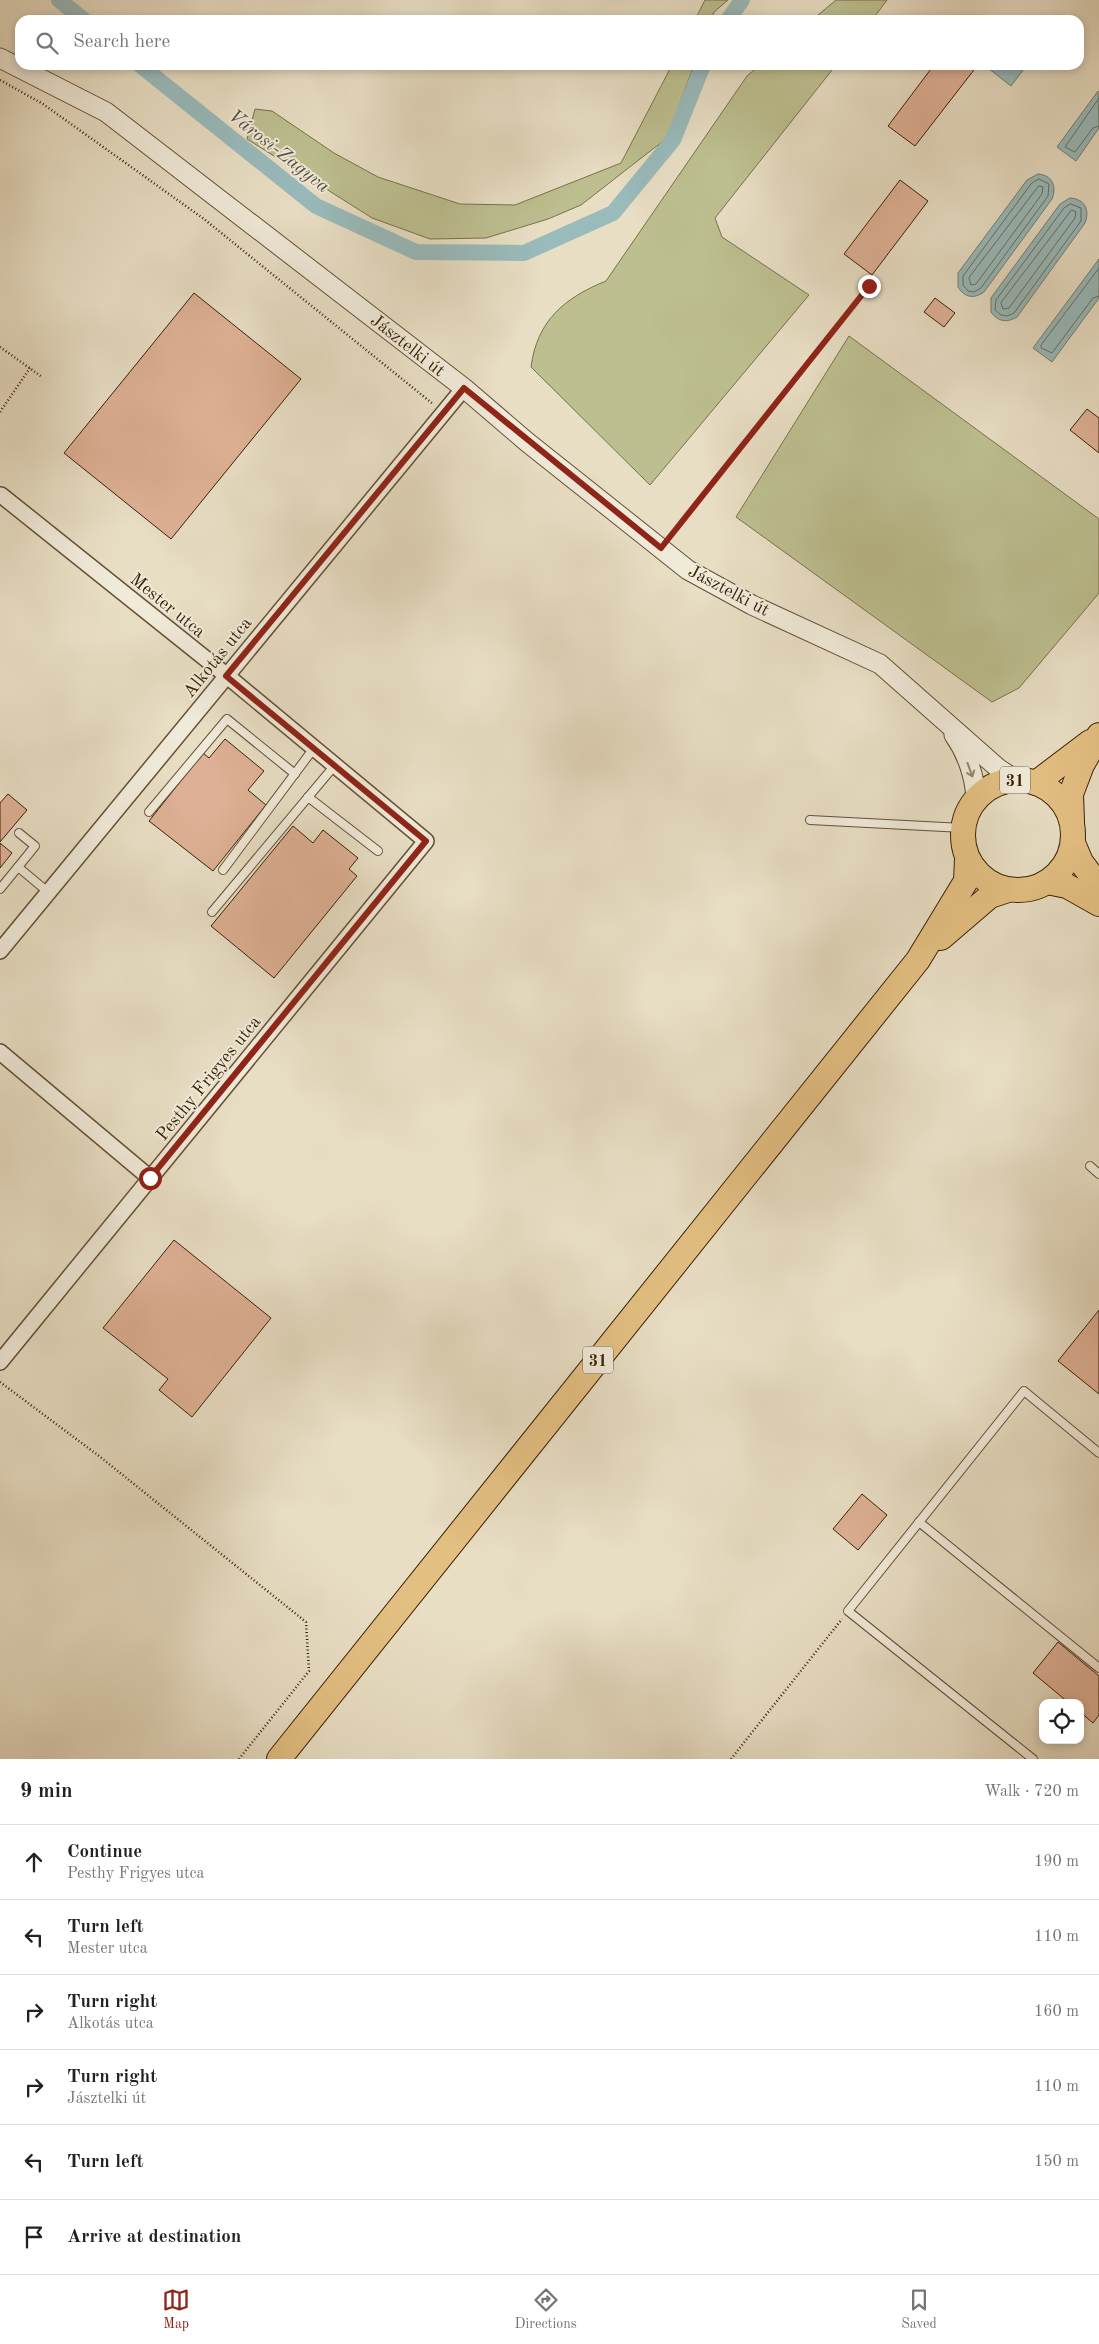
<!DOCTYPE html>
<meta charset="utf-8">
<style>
:root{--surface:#fff;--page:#f2f2f2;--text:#222;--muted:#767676;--line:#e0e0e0;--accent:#8f2418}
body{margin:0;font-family:"Old Standard TT",serif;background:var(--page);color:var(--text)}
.controls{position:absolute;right:15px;bottom:15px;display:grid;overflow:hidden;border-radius:10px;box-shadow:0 2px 8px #0003}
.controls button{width:45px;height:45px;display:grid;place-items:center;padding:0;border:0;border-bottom:1px solid var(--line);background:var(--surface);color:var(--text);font:25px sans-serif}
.stop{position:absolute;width:15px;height:15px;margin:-11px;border:4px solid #8f2418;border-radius:50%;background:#fff}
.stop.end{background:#8f2418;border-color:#fff;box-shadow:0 1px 5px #0008}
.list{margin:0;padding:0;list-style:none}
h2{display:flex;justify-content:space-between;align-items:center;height:65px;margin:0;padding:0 20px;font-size:21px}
h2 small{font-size:16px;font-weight:400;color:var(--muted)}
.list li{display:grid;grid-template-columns:32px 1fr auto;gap:15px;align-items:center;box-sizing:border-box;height:75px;padding:0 20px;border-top:1px solid var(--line)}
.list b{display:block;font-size:19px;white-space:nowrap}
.list p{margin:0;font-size:16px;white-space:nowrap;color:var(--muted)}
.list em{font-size:16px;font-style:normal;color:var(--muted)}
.icon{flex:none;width:28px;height:28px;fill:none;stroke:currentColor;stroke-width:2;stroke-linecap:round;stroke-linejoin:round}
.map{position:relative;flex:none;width:1099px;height:1759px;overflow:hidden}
.search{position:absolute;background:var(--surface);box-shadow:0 2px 8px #0003;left:15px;right:15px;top:15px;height:55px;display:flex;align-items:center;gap:12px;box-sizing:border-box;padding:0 18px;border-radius:15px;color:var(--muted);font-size:19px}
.sheet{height:515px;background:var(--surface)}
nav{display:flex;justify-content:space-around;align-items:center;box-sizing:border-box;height:70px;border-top:1px solid var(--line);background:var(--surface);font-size:14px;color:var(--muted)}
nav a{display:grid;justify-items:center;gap:2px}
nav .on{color:var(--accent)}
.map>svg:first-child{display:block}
.green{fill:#bdbf90;stroke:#7b704b}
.water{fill:#99bbbc;stroke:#737d73}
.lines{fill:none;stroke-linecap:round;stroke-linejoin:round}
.shore{stroke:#696e61;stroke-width:1}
.canal{stroke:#99bbbc;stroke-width:16}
.building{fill:#deb095;stroke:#392106}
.service-casing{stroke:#655036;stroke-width:10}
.minor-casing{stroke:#655036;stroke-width:18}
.tertiary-casing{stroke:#655036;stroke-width:21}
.primary-casing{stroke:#392106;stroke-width:26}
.path{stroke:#392106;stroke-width:2.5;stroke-dasharray:1 2.5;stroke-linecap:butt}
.service{stroke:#f0ead9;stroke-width:8}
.minor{stroke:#f0ead9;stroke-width:15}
.tertiary{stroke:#f0ead9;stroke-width:19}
.primary{stroke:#e4bf82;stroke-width:24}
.oneway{stroke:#948670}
.route{stroke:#8f2418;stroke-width:6}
.labels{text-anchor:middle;stroke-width:4;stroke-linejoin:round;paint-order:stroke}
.shield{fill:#f0ead9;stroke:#705d45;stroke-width:1}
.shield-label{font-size:16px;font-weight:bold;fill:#392106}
.street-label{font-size:18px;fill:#392106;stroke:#f0ead9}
.water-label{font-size:19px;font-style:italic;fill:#564f3d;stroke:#f0ead9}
</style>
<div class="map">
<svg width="1099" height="1759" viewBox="0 0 1099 1759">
<rect width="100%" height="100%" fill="#e8dec4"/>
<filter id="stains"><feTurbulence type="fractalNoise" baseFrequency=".004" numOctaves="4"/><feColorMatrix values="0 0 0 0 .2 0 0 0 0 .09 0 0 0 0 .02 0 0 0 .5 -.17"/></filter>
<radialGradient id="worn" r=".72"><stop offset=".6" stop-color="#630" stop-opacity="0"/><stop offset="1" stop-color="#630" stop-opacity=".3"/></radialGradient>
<g class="green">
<path d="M 705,0 L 728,0 L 714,12 L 711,20 L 695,20 Z"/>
<path d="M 836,0 L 887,0 L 872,20 L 812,20 Z"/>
<path d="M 672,65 L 694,65 L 667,138 L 581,205 L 548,219 L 486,238 L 430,239 L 372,218 L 247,139 L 255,109 L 272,111 L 334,153 L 378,177 L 460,204 L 515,205 L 621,163 Z"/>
<path d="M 760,65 L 836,65 L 715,218 L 722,237 L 809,295 L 650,485 L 531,367 C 537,321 564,298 606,281 L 747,76 Z"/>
<path d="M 849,336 L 1099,519 L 1099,593 L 1019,688 L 992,702 L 736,517 Z"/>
</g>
<g class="water">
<path d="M 990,65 L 1027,65 L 1011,86 L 988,68 Z"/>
<path d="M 1098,91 L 1099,128 L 1076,161 L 1057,147 Z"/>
<path d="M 1038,174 C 1052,175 1057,186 1052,199 L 984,292 C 974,299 965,298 958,287 L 958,273 L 1027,180 Z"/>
<path d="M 1070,198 C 1085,199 1090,210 1085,223 L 1017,317 C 1007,323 998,322 991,312 L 991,298 L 1060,204 Z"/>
<path d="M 1099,259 L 1099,298 L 1052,362 L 1033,348 Z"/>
</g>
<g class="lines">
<g class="shore">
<path d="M 1099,98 L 1065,147 L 1075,152 L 1093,128 L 1099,126"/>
<path d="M 1039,179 L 1049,184 L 1048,196 L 981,288 L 974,292 L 968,291 L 963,285 L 963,276 L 1031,184 Z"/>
<path d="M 1039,186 L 1043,187 L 1042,194 L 976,284 L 971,285 L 969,278 Z"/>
<path d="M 1071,204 L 1081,208 L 1081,221 L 1014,313 L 1007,316 L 1001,315 L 995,310 L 996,300 L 1064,208 Z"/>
<path d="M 1072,210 L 1076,212 L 1075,218 L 1009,308 L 1003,309 L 1001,303 Z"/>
<path d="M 1099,268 L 1041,345 L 1041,348 L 1052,353 L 1093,298 L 1099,296"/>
</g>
<g class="canal">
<path d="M 59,0 L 84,20"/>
<path d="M 728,20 L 742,0"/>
<path d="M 140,65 L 316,206 L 416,252 L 524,253 L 613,213 L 673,140 L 703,65"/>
</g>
</g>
<g class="building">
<path d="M 934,65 L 977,66 L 915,146 L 888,126 Z"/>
<path d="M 900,180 L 928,201 L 872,275 L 844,254 Z"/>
<path d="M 194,293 L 301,379 L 171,539 L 64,453 Z"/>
<path d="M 935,298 L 955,313 L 944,327 L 924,312 Z"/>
<path d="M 1087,409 L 1099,418 L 1099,453 L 1070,430 Z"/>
<path d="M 225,739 L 264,771 L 248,790 L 266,805 L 213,871 L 149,821 L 203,753 L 209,758 Z"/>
<path d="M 8,794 L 27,810 L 0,842 L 0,803 Z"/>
<path d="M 293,826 L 313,843 L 323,830 L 358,858 L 349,869 L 357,876 L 274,978 L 211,926 Z"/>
<path d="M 0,843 L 12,853 L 0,868 Z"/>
<path d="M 174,1240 L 271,1318 L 192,1417 L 159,1390 L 168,1379 L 103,1328 Z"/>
<path d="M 1099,1310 L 1099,1394 L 1058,1361 Z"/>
<path d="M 862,1494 L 887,1515 L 858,1550 L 833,1529 Z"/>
<path d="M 1058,1642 L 1099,1676 L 1099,1715 L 1093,1723 L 1080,1712 L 1080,1703 L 1069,1703 L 1033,1673 Z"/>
</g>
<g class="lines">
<defs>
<g id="service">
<path d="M 308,797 L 378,851"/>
<path d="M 149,812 L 227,719 L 295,774"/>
<path d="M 810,820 L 963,828"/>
<path d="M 18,867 L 35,846 L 19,833"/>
<path d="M 223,870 L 314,748"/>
<path d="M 0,889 L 18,867 L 48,892"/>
<path d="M 212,912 L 335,765"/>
<path d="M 1090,1166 L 1099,1174"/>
<path d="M 919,1522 L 1099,1668"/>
<path d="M 1033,1759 L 848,1611 L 1024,1391 L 1099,1453"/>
</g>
<g id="minor">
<path d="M 0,951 L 464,388"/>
<path d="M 0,1052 L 150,1178"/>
<path d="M 0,1362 L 426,841 L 226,675 L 1,495"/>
</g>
<g id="tertiary">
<path d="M 0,58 L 106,112 L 464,388 L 527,442 L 688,570 L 752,605 L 880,664 L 999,769 L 1016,780"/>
<path d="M 954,735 C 967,753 975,777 976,799"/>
</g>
<g id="primary">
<circle cx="1018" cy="835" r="55"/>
<path d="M 1036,783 L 1090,742"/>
<path d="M 1072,821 L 1071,794 L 1082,765 L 1099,735"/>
<path d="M 1073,843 L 1081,862 L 1099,886"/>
<path d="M 1047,882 L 1067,886 L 1099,904"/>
<path d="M 941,938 L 990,896 L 1008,890"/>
<path d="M 279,1759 L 918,960 L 966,881 L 967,858"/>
</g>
</defs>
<use href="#service" class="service-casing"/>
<use href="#minor" class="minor-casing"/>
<use href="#tertiary" class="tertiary-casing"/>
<use href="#primary" class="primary-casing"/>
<g class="path">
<path d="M 0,80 L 43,104 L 204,219 L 433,404"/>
<path d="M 0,347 L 42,377"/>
<path d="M 0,412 L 30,368"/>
<path d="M 671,535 L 869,285"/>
<path d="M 0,1382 L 99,1456 L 306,1622 L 309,1671 L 239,1759"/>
<path d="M 731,1759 L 842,1619"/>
</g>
<use href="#service" class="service"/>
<use href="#minor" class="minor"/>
<use href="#tertiary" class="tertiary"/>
<use href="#primary" class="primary"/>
</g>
<defs><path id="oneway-shaft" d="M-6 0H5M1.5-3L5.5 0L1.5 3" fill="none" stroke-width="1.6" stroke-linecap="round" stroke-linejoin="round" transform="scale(1.25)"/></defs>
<use class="oneway" href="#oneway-shaft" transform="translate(970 770) rotate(70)"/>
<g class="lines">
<path class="route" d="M 150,1178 L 426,841 L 226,676 L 464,388 L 661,548 L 869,286"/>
</g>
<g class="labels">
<g class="shield">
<rect x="1000" y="766.5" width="30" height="27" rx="4"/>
<rect x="583" y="1346.5" width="30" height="27" rx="4"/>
</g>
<g class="shield-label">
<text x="1015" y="786">31</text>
<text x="598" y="1366">31</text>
</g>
<g class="street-label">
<text transform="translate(408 345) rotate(38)" y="6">Jásztelki út</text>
<text transform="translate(729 590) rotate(28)" y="6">Jásztelki út</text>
<text transform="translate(168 605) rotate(39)" y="6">Mester utca</text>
<text transform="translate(217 657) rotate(-51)" y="6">Alkotás utca</text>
<text transform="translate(208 1078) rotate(-51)" y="6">Pesthy Frigyes utca</text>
</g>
<g class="water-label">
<text transform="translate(280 150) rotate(38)" y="7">Városi-Zagyva</text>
</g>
</g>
<rect width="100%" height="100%" filter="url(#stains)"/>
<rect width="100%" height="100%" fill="url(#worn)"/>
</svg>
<div class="controls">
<button><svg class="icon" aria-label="locate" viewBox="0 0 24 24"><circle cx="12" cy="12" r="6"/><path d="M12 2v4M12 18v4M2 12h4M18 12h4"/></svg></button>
</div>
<div class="stop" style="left:150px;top:1178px"></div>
<div class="stop end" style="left:869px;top:286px"></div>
<div class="search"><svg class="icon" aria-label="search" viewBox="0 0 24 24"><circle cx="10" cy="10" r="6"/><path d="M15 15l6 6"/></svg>Search here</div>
</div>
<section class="sheet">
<h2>9 min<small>Walk · 720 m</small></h2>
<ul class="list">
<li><svg class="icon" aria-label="ahead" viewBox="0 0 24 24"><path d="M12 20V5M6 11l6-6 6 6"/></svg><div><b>Continue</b><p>Pesthy Frigyes utca</p></div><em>190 m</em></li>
<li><svg class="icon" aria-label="left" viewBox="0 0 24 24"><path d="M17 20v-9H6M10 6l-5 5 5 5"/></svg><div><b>Turn left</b><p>Mester utca</p></div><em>110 m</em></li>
<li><svg class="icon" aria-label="right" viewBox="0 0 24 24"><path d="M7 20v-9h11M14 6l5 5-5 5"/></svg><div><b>Turn right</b><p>Alkotás utca</p></div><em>160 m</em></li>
<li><svg class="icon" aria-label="right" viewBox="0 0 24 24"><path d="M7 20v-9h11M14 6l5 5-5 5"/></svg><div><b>Turn right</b><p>Jásztelki út</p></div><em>110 m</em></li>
<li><svg class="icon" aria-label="left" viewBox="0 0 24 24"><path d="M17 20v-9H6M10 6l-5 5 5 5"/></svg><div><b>Turn left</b></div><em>150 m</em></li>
<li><svg class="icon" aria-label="arrive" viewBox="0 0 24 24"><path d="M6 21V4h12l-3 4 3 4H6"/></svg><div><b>Arrive at destination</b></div></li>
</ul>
</section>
<nav>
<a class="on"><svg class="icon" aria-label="map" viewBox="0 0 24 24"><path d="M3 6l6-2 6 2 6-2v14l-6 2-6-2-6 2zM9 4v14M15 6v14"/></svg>Map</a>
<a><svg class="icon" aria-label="directions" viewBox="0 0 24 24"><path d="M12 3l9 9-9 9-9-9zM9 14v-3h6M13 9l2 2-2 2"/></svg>Directions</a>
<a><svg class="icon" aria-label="saved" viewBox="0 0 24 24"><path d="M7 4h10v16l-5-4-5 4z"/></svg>Saved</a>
</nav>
